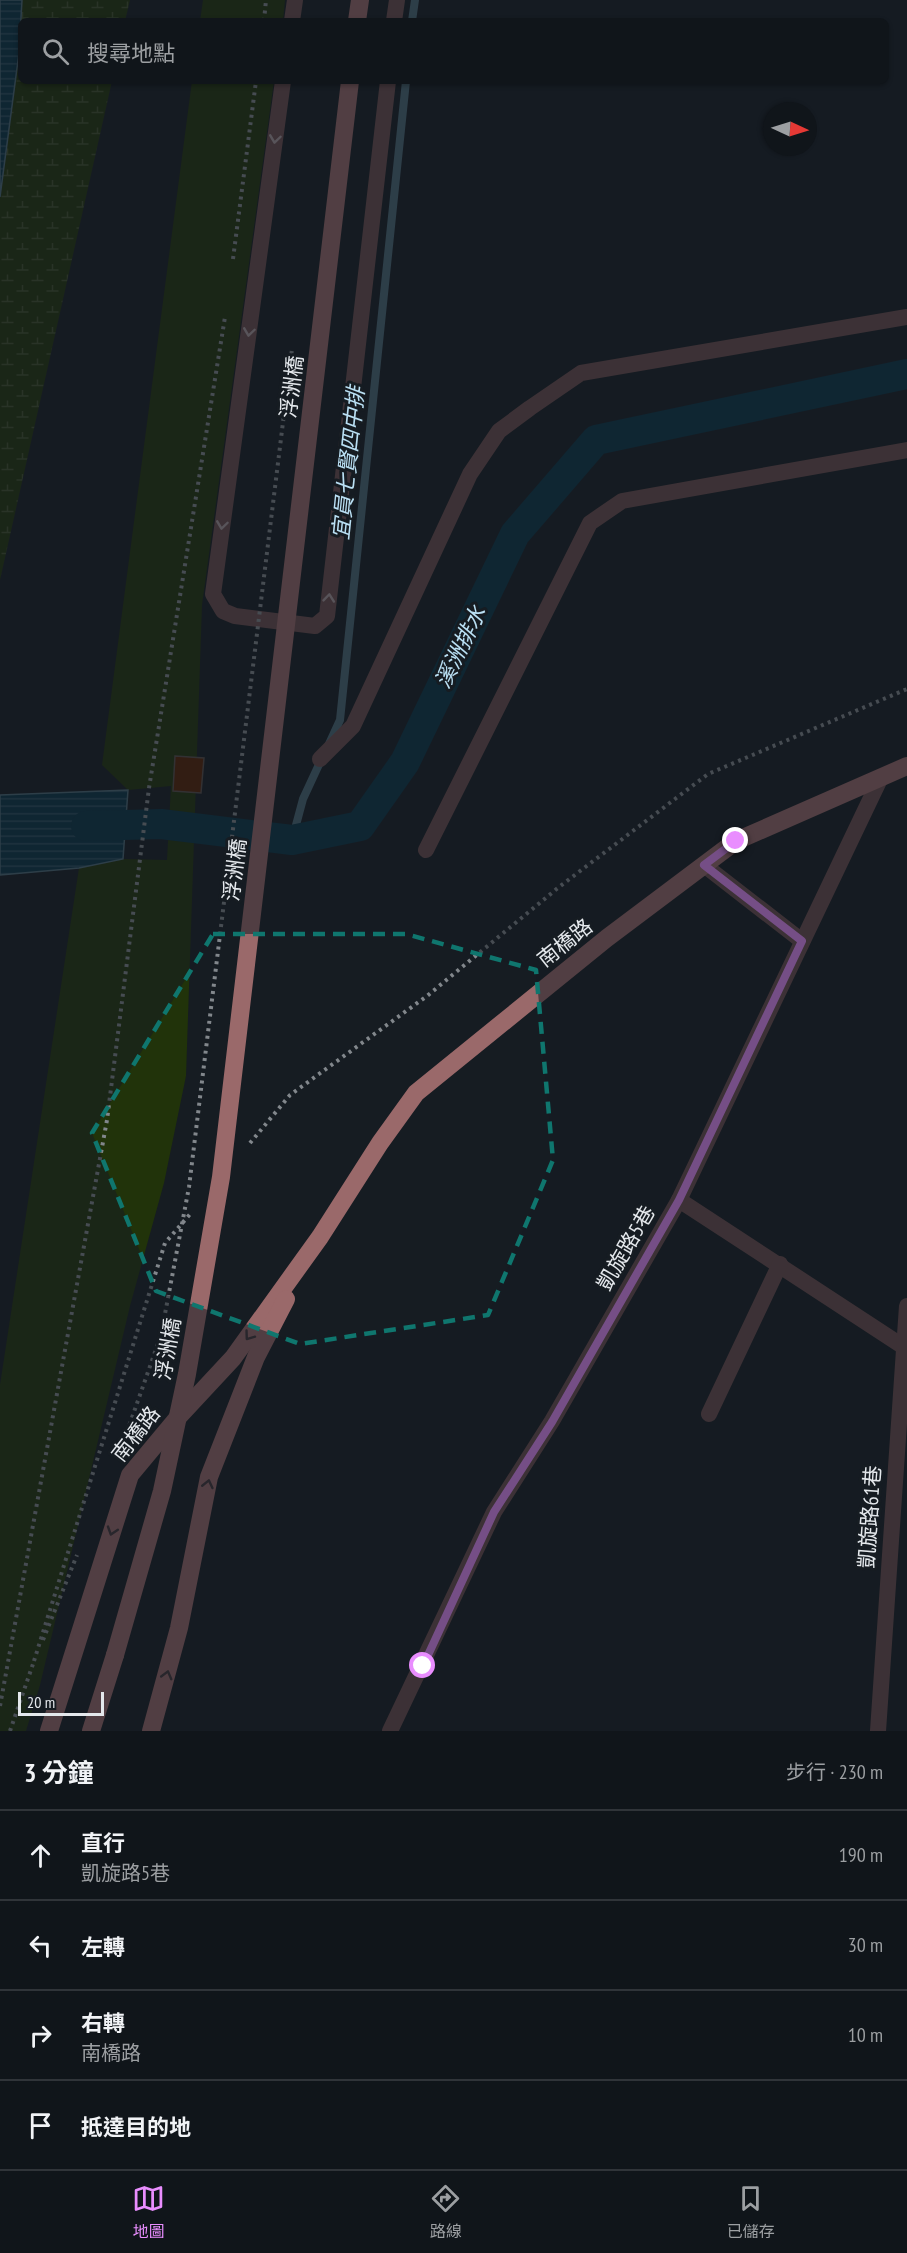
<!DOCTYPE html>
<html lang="zh-TW">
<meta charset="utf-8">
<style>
:root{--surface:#10151a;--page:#191e23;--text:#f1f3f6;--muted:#9c9fa2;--line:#303439;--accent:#e98dfe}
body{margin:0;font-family:"PT Sans Narrow","Noto Sans TC",sans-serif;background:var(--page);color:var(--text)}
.compass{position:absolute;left:763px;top:102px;width:54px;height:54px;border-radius:50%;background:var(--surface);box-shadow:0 2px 4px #0004;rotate:94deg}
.scale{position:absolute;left:18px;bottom:15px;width:86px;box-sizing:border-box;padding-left:6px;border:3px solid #e4e8ec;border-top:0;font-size:16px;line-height:21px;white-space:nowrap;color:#e4e8ec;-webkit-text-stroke:4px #161c22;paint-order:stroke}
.stop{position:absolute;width:18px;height:18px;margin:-14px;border:4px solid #e98dfe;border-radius:50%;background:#fff}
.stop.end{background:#e98dfe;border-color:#fff;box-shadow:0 2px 6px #0008}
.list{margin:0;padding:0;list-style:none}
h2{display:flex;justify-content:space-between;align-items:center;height:78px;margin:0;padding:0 24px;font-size:26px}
h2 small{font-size:20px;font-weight:400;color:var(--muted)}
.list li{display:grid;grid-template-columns:39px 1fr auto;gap:18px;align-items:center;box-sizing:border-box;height:90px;padding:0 24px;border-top:2px solid var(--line)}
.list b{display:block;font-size:22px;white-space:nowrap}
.list p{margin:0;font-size:20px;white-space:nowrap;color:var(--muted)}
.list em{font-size:20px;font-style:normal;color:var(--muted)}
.icon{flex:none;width:33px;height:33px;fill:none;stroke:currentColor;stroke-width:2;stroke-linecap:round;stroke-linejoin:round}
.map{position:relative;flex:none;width:907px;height:1731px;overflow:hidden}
.search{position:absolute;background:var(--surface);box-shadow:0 2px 4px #0004;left:18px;right:18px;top:18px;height:66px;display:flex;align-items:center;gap:15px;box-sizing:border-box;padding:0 21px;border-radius:9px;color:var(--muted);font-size:22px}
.sheet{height:438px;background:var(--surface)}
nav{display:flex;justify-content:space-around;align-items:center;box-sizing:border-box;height:84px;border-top:2px solid var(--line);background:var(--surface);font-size:16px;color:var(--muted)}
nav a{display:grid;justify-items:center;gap:3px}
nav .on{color:var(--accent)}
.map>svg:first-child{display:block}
.green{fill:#21330a}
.wetland{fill:url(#wetland-marsh)}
.water{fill:url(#water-rules);stroke:#4a6977;stroke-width:1.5}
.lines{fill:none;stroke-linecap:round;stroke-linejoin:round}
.stream{stroke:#4a6977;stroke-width:8}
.canal{stroke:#083345;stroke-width:30}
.building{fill:#561f00;stroke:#564c48;stroke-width:1.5}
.path{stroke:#82878c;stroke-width:4;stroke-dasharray:3 4.5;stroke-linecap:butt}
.lane{stroke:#6c4d4e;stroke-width:16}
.secondary{stroke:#9a696a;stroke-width:18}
.path-bridge{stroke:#82878c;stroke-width:4;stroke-dasharray:3 4.5;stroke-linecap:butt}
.secondary-bridge{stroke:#9a696a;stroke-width:18}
.oneway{stroke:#a89a9d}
.oneway2{stroke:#3e3338}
.route{stroke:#e98dfe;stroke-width:8}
.marked{fill:none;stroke:#0f766e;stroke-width:4.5;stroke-dasharray:12 8;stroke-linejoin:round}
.labels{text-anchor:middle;stroke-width:6;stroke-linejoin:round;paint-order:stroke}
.street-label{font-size:21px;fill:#e4e8ec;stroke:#161c22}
.water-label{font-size:22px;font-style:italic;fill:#bae0f4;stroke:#161c22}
</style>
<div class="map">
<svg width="907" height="1731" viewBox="0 0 907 1731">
<defs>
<pattern id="wetland-marsh" width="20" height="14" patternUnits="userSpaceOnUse" patternTransform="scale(1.5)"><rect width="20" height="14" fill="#21330a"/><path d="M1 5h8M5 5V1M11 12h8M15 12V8" fill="none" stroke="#41512e"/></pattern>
<pattern id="water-rules" width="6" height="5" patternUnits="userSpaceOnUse" patternTransform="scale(1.5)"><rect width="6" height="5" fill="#083345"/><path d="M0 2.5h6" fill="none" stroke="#2c5160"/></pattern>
</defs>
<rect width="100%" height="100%" fill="#161c22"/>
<g class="green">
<path d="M 203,0 L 285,0 L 283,21 L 200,21 Z"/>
<path d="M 192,81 L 274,81 L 202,605 L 186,1076 L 164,1183 L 130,1306 L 40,1685 L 26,1731 L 0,1731 L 0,1385 L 79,868 L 123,859 L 167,860 L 171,786 L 128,790 L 102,765 Z"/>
</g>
<path class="wetland" d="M 22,0 L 130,0 L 125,21 L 21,21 L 21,81 L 112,81 L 0,580 L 0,197 L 19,53 Z"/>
<g class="water">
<path d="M 0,0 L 22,0 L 19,53 L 0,197 Z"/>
<path d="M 128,790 L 123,859 L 79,868 L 0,875 L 0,795 Z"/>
</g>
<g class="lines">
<g class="stream">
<path d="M 412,21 L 415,0"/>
<path d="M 329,744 L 340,720 L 406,81"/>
<path d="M 292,840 L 303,799 L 322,758"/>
</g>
<path class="canal" d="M 86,826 L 161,824 L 292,840 L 360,826 L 405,762 L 515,534 L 596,440 L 907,374"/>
</g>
<path class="building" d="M 175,756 L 204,758 L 201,793 L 173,791 Z"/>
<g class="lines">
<g class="path">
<path d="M 264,21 L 266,0"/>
<path d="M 233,259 L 256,81"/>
<path d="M 250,1143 L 290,1095 L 427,996 L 559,887 L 708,774 L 907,689"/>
<path d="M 122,1446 L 161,1335"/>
<path d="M 43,1640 L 77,1555"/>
<path d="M 34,1661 L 165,1243 L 191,1213"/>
<path d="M 0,1706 L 107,1120 L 149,788 L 225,317"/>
<path d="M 10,1731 L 34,1661"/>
</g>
<g class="lane">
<path d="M 292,21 L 295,0"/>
<path d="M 394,21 L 397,0"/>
<path d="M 283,81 L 213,594 L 223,611 L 235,616 L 315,626 L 327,616 L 388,81"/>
<path d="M 320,759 L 353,726 L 470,474 L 499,431 L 530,408 L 581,373 L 907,317"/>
<path d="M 426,850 L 590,523 L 622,501 L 907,450"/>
<path d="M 704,865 L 802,941"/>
<path d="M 679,1200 L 904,1347"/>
<path d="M 709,1414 L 780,1264"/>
<path d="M 390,1731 L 494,1512 L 552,1421 L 679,1200 L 881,777"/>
<path d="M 878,1731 L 907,1306"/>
</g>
<g class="secondary">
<path d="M 357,21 L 360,0"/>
<path d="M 49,1731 L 130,1475 L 180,1415 L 233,1358 L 320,1237 L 380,1143 L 416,1093 L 607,938 L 736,841 L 907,766"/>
<path d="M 91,1731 L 115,1655"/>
<path d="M 151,1731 L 179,1628 L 209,1477 L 256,1357 L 286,1299"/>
</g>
<path class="path-bridge" d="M 161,1335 L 189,1187 L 292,349"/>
<path class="secondary-bridge" d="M 115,1655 L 162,1491 L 187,1374 L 221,1177 L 350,81"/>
</g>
<defs><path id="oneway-chevron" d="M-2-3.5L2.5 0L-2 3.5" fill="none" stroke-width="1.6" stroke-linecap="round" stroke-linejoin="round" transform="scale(1.5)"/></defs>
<g class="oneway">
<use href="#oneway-chevron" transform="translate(275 139) rotate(98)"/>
<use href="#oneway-chevron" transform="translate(249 332) rotate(98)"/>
<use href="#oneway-chevron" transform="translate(222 525) rotate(98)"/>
<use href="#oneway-chevron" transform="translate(329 598) rotate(-84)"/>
</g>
<g class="oneway2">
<use href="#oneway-chevron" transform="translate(249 1336) rotate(126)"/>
<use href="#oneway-chevron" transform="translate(208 1484) rotate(-77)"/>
<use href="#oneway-chevron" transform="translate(112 1531) rotate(108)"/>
<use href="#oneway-chevron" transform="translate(167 1675) rotate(-75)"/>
</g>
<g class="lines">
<path class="route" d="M 423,1666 L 494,1512 L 552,1422 L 679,1200 L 802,941 L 704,865 L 736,841"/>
</g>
<path d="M0 0H907V1731H0ZM 213,934 L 406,934 L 536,970 L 553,1160 L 488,1315 L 300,1344 L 156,1291 L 92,1133 Z" fill="#161c22" fill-opacity=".55" fill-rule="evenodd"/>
<path class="marked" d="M 213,934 L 406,934 L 536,970 L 553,1160 L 488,1315 L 300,1344 L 156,1291 L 92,1133 Z"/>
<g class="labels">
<g class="street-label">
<text transform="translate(292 387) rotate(-83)" y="7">浮洲橋</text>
<text transform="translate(235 870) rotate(-83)" y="7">浮洲橋</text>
<text transform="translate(565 943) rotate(-38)" y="7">南橋路</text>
<text transform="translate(626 1248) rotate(-60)" y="7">凱旋路5巷</text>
<text transform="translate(168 1349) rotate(-80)" y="7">浮洲橋</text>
<text transform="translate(136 1434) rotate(-52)" y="7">南橋路</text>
<text transform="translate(870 1517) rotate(-86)" y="7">凱旋路61巷</text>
</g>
<g class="water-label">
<text transform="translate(348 463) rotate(-84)" y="8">宜員七賢四中排</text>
<text transform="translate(460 647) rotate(-64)" y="8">溪洲排水</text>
</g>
</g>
</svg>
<svg class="compass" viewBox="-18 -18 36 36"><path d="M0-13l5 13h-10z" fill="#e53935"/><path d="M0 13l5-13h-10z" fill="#9c9fa2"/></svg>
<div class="scale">20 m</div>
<div class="stop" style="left:423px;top:1666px"></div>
<div class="stop end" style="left:736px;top:841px"></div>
<div class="search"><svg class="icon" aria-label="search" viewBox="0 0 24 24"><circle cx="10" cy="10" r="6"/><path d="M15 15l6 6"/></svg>搜尋地點</div>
</div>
<section class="sheet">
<h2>3 分鐘<small>步行 · 230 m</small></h2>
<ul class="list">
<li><svg class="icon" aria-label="ahead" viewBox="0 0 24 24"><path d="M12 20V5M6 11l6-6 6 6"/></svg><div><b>直行</b><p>凱旋路5巷</p></div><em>190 m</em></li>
<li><svg class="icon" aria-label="left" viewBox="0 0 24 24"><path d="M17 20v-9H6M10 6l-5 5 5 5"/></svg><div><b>左轉</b></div><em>30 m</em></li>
<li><svg class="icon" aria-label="right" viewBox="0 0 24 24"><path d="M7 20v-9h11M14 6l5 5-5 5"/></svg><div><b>右轉</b><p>南橋路</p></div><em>10 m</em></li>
<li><svg class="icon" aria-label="arrive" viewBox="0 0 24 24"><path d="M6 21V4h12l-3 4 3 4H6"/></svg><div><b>抵達目的地</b></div></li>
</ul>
</section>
<nav>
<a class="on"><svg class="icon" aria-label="map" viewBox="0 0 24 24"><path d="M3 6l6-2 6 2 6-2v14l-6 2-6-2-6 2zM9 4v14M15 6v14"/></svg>地圖</a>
<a><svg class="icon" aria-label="directions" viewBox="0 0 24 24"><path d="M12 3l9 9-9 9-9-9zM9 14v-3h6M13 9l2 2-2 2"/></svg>路線</a>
<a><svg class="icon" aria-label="saved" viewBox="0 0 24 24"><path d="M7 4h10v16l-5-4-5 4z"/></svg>已儲存</a>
</nav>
